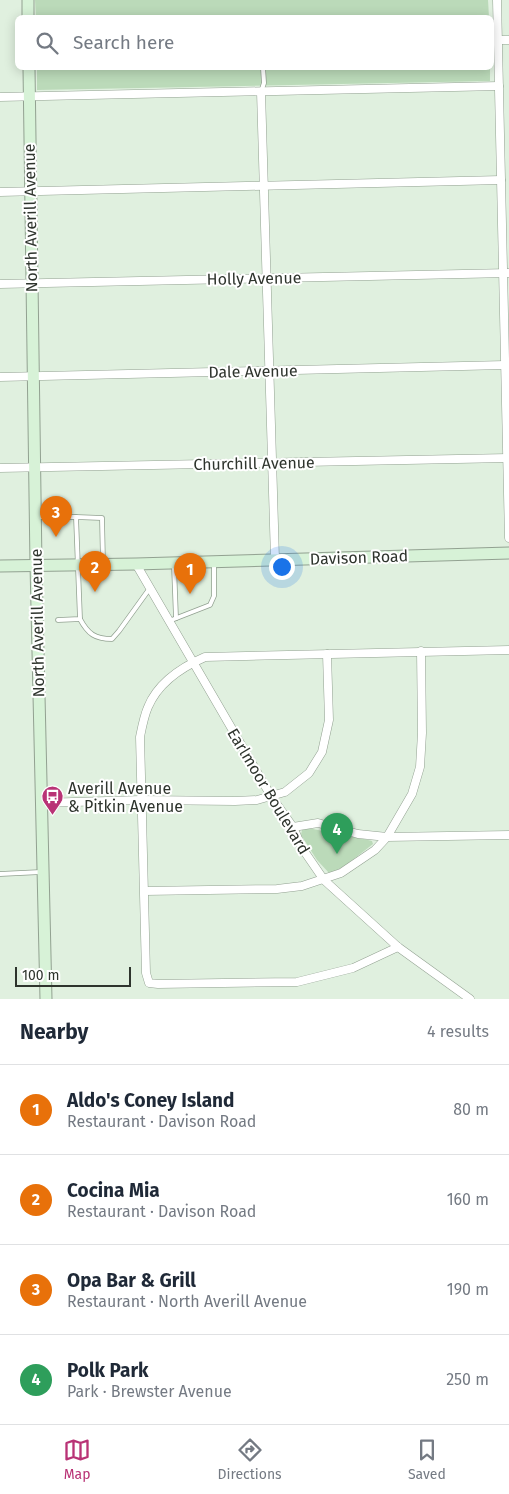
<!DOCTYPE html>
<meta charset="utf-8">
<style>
:root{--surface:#fff;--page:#f2f2f3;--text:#1f2937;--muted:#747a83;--line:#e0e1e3;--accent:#b93376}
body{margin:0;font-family:"Fira Sans",sans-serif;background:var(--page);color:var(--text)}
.scale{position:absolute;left:15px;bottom:12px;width:116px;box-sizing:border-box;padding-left:5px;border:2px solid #2e342d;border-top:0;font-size:14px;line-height:18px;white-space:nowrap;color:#2e342d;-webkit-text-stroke:4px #fff;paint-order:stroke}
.you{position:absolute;left:281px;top:566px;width:18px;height:18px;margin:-12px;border:4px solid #fff;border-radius:50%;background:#1a73e8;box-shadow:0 0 0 8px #1a73e833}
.badge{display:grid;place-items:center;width:32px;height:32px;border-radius:50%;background:var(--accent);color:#fff;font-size:16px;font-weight:700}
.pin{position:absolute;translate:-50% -41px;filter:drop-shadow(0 1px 2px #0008)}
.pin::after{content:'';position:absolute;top:26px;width:18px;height:15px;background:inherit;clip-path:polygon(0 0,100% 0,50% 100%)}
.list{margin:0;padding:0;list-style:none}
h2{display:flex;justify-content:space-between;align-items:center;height:65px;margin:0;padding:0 20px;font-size:21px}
h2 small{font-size:16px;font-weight:400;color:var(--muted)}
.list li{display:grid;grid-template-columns:32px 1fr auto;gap:15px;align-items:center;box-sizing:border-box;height:90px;padding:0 20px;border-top:1px solid var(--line)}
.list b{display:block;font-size:19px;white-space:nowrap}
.list p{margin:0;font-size:16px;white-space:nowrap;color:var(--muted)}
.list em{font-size:16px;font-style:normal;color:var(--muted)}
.icon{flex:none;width:28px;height:28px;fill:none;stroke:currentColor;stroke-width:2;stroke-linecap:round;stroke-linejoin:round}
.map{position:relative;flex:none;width:509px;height:999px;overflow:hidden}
.search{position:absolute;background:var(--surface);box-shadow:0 2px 12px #0003;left:15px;right:15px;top:15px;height:55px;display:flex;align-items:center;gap:12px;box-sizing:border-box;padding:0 18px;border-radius:8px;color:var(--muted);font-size:19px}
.sheet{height:425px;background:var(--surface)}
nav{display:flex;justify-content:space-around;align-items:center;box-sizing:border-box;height:70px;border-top:1px solid var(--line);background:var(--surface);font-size:14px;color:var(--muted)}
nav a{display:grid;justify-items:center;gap:2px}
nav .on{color:var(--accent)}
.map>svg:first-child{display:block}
.green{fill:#bbdab9}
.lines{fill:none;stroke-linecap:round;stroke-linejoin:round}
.lane-casing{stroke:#92a191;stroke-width:5.5}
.street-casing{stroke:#92a191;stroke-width:9}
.secondary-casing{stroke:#92a191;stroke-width:13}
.lane{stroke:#fff;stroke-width:4}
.street{stroke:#fff;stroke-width:8}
.secondary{stroke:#d7f2d7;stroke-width:11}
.labels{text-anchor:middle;stroke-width:4;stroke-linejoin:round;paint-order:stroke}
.street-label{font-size:16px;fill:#2e342d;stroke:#fff}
.poi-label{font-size:16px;fill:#2e342d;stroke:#fff;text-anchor:start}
</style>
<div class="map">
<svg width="509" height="999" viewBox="0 0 509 999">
<rect width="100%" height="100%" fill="#e0f0df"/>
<g class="green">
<path d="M 35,0 L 488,0 L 489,17 L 36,18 Z"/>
<path d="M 37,68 L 490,68 L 490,81 L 37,90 Z"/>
<path d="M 308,828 L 368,840 L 372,841 L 373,844 L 346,865 L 330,874 L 317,860 L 301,835 L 302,830 Z"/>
</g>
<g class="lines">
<defs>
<g id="lane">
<path d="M 261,92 L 264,83 L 263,68"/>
<path d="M 37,517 L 76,517"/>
<path d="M 174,566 L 176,618"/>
<path d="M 80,619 C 88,634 95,639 112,639 L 119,631 L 150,588"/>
<path d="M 58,620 L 80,619 L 76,517 L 102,518 L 103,563"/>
<path d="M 169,621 L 210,605 L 214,596 L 214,564"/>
<path d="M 0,874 L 41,872"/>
</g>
<g id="street">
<path d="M 497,0 L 509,538"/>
<path d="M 498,40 L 509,40"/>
<path d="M 261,92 L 275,559"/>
<path d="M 0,97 L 499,86"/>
<path d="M 0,192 L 501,180"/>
<path d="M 0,284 L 509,273"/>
<path d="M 0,377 L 505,365"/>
<path d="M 0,468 L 508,458"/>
<path d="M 136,564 L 271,796 L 293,827 L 302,848 L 324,880 L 398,947 L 470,999"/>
<path d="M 41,803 L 141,800 L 235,801 L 257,800 L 285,792 L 309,773 L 322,752 L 329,720 L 327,654"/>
<path d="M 293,827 L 318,823 L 358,834 L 387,837 L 509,835"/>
<path d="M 145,891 L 277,889 L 302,886 L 341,873 L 375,850 L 387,837 L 412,794 L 420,767 L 422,733 L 421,651"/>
<path d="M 398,947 L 353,968 L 297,982 L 158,984 L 149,983 L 146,973 L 140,737 C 142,727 144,716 148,707 C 158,683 182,667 205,657 L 509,650"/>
</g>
<g id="secondary">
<path d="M 28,0 L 28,18"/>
<path d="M 29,68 L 36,565 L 46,999"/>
<path d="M 0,566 L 136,564 L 509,553"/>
</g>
</defs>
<use href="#lane" class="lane-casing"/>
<use href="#street" class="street-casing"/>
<use href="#secondary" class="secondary-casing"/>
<use href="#lane" class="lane"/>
<use href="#street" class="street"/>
<use href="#secondary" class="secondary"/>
</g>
<defs>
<symbol id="bus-pin" viewBox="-11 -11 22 30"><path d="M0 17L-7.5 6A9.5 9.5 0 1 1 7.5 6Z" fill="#b93376" stroke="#fff"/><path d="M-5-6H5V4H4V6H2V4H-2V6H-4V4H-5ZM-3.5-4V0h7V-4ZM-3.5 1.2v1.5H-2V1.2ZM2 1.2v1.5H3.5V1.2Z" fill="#fff"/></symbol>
</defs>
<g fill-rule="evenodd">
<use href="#bus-pin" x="40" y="784" width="25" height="34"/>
</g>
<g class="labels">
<g class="street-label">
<text transform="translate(30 218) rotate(-91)" y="6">North Averill Avenue</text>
<text transform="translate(254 278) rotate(-1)" y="6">Holly Avenue</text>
<text transform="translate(253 371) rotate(-1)" y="6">Dale Avenue</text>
<text transform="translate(254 463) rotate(-1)" y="6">Churchill Avenue</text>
<text transform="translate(359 557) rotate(-2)" y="6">Davison Road</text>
<text transform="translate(37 623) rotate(-91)" y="6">North Averill Avenue</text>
<text transform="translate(269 791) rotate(59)" y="6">Earlmoor Boulevard</text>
</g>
<g class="poi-label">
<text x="68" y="794">Averill Avenue<tspan x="68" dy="18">&amp; Pitkin Avenue</tspan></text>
</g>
</g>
</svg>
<div class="scale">100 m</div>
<div class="you"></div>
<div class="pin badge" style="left:190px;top:594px;background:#e8710a">1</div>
<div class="pin badge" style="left:95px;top:592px;background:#e8710a">2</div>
<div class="pin badge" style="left:56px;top:537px;background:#e8710a">3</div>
<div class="pin badge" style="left:337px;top:854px;background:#2e9e5b">4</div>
<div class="search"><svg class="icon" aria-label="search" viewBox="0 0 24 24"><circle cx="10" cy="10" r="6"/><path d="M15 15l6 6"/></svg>Search here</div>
</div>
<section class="sheet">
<h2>Nearby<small>4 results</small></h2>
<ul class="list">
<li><span class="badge" style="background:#e8710a">1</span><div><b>Aldo's Coney Island</b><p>Restaurant · Davison Road</p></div><em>80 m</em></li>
<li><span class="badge" style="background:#e8710a">2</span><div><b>Cocina Mia</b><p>Restaurant · Davison Road</p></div><em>160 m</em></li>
<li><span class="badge" style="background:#e8710a">3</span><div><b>Opa Bar &amp; Grill</b><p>Restaurant · North Averill Avenue</p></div><em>190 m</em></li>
<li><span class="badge" style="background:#2e9e5b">4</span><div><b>Polk Park</b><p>Park · Brewster Avenue</p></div><em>250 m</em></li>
</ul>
</section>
<nav>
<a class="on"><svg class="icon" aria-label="map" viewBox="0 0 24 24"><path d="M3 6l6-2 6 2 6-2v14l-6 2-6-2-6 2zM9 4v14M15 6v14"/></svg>Map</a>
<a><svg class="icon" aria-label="directions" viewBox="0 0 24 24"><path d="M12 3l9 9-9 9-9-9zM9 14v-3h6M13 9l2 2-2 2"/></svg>Directions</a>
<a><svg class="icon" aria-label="saved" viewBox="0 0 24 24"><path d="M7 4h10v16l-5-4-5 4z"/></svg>Saved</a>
</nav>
